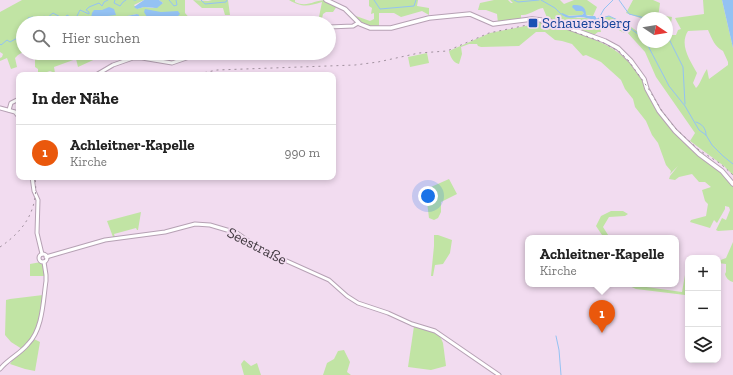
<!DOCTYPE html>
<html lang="de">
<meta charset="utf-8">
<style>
:root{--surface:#fff;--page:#f2f2f2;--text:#222;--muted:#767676;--line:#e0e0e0;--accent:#ea580c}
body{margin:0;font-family:"Zilla Slab",serif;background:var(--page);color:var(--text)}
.controls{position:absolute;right:12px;bottom:12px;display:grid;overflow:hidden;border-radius:8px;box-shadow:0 2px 6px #0003}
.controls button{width:36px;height:36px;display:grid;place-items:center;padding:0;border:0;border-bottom:1px solid var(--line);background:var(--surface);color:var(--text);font:20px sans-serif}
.compass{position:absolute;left:637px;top:12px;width:36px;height:36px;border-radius:50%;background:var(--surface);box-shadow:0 2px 6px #0003;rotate:102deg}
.you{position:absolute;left:428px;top:196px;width:14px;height:14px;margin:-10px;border:3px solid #fff;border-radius:50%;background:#1a73e8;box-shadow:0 0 0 6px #1a73e833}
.badge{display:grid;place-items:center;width:26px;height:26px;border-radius:50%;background:var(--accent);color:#fff;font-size:13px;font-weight:700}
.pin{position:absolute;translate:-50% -33px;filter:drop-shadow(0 1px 2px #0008)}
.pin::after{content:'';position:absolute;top:21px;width:14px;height:12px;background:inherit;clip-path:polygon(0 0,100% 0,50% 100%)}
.popup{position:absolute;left:525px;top:235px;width:154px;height:52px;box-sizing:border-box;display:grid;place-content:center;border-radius:8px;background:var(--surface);filter:drop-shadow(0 1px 3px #0005);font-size:13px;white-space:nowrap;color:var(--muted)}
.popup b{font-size:15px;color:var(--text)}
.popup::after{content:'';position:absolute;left:50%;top:100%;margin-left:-8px;border:8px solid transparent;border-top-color:var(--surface)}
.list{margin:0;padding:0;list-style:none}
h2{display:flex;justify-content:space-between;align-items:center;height:52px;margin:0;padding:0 16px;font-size:17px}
h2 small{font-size:13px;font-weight:400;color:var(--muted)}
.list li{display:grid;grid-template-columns:26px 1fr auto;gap:12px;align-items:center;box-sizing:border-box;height:56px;padding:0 16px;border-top:1px solid var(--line)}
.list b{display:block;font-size:15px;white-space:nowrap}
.list p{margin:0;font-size:13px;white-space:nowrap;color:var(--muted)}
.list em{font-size:13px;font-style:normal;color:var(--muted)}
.icon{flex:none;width:22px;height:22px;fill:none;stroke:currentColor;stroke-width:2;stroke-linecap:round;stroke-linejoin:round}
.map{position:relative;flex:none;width:733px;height:375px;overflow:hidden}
.search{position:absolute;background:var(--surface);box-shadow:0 2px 6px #0003;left:16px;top:16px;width:320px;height:44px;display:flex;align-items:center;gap:10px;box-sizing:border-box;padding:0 14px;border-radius:22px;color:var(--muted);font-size:15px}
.panel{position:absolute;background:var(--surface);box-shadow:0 2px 6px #0003;left:16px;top:72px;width:320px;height:108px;border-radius:8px}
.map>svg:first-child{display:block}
.green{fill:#c1e4a4;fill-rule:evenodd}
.water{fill:#94c2f3}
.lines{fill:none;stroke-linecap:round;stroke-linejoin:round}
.stream{stroke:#94c2f3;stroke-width:1}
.tertiary-casing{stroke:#b6a1b4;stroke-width:5}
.secondary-casing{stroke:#b6a1b4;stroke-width:5.5}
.tertiary{stroke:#fff;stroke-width:3}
.secondary{stroke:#fff;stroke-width:3.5}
.rail{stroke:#a1919f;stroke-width:1;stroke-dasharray:2 4;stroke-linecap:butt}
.transit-dot{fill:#1a4fb4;stroke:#f2dcf0;stroke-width:1.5}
.labels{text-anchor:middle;stroke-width:4;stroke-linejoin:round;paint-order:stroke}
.transit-label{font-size:15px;fill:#164399;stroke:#f2dcf0;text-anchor:start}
.street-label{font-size:15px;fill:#433a42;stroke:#f2dcf0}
</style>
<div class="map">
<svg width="733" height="375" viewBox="0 0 733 375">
<rect width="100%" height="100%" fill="#f2dcf0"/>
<g class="green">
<path d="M 22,0 L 144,0 L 134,5 L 137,9 L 144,7 L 153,8 L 163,3 L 159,0 L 185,0 L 185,13 L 193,22 L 191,23 L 182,19 L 143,21 L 139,20 L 140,19 L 137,14 L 108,20 L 108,23 L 107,23 L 105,20 L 89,23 L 23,23 L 23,52 L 18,55 L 15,58 L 17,67 L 11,69 L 7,58 L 0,61 L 0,58 L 2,57 L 3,54 L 0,52 L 0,12 Z"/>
<path d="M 193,0 L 208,1 L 212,0 L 228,0 L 230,15 L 225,15 L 223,8 L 202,8 Z"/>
<path d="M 289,0 L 295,0 L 295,2 C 307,8 314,0 326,0 C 329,1 333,5 337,6 L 333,12 L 326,12 L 323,14 L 321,23 L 319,23 L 319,17 L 322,2 C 308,6 303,8 289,0 Z"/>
<path d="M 369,0 L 418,0 L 417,6 L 429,8 L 429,15 L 422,11 L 401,17 L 394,13 L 379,13 L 379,28 L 364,26 L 353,15 L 370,21 L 374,19 L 374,13 L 371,14 L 372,8 L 369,6 Z"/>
<path d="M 494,0 L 508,0 L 511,3 L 513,3 L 510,0 L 560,0 L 564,4 L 574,0 L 587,0 L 597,7 L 593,16 L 586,15 L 582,11 L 584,13 L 582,15 L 563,16 C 574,19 583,16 594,20 L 595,23 L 609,16 L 617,20 L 620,19 L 641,34 L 643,33 L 643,42 L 667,42 L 667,18 L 665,18 L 665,16 L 672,17 L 669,35 L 676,35 L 678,30 L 681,29 L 675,18 L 704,14 L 703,0 L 722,0 L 733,48 L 733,175 L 724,166 L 690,141 L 695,133 L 656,77 L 645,52 L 626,31 L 624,33 L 607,23 L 600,27 L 601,32 L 598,32 L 594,35 L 548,20 L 543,8 C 535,9 529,16 521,15 L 521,19 L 498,23 L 497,14 L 486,10 L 478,10 L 480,3 ZM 708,30 C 712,39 715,47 723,51 L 728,62 L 728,65 L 709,79 L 707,69 C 703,74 700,85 696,88 L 693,83 L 697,73 C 690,60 679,45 688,31 Z"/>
<path d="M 633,0 L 653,0 L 660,3 L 658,18 L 643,18 L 643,19 L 626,13 Z"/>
<path d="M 540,23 L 548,23 L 547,27 L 553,29 L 555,25 C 576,33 603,40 620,54 C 630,61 637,73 644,83 L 645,87 L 676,133 L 719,169 L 733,185 L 733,230 L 718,231 L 716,230 L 722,218 L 726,220 L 730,210 L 729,207 L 725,206 L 725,209 L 717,223 L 714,220 L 710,228 L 690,222 L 691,220 L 706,216 L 708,204 L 705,201 L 702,190 L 711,187 L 705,182 L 699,182 L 692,174 L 679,177 L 675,180 L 669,179 L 670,176 L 678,166 L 670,174 L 671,171 L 666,165 L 658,143 L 652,135 L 646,121 L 635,107 L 633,99 L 625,89 L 621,80 L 601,62 L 586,55 L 583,56 L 572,44 L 562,41 L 555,40 L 545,32 L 536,32 L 519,46 L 481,47 L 478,46 L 477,44 L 469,44 L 461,47 L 462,54 L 459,64 C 453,63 450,56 449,51 L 490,33 Z"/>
<path d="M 45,53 L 114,53 L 102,56 L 78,67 L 76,59 L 54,67 L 55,73 L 50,71 L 38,75 L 38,69 L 35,67 L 35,56 Z"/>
<path d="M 427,53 L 429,63 L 410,67 L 408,57 Z"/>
<path d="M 449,179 L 457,194 L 441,202 L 441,212 L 438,218 L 434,220 L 429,218 L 427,202 L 422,191 Z"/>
<path d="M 611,211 L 623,211 L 628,214 L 625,216 L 609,217 L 603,227 L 610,238 L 604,238 L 596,226 L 601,216 Z"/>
<path d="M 141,212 L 138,230 L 137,230 L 136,228 L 114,234 L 115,237 L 113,237 L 107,221 Z"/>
<path d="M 434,235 L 438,235 L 452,240 L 450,253 L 443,264 L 435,265 L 433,276 L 431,276 L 434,246 Z"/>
<path d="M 733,242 L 733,282 C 729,281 726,278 725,274 L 726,272 L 726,264 L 718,263 L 718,261 L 726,258 Z"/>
<path d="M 689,256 L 699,258 L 688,258 L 688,281 L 685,295 L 636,289 L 625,284 L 682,292 L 688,258 Z"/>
<path d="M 41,262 L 43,264 L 46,276 L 30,276 L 30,264 Z"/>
<path d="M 43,295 L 36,333 L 22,349 L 11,342 L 5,335 L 6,300 L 10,299 Z"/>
<path d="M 414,326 L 439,334 L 443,343 L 446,366 L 431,370 L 408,367 Z"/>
<path d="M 34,339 L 40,342 L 35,371 L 25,369 L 10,364 L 15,356 Z"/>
<path d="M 344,350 L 350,362 L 347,372 L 351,375 L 323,375 L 327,363 L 334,359 L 338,351 Z"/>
<path d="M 244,360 L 251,366 L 257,363 L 261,375 L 244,375 L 241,364 Z"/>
</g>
<g class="water">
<path d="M 144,0 L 159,0 L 163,3 L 157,8 L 144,7 L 137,9 L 134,7 Z"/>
<path d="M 722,0 L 733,0 L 733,48 Z"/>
<path d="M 573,5 C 581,5 586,6 586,15 L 588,16 L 595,16 L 598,21 L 595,23 L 594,20 C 590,19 585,17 580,17 C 573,17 567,20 561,14 L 562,13 L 569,16 L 582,15 L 584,13 L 582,11 L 576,11 L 572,7 Z"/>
<path d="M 109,7 L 114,9 L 116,15 L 91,18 L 92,13 L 94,10 L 102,10 Z"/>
<path d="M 145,9 L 161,12 L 178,11 L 180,14 L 177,17 L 163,18 L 147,17 L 144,12 Z"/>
<path d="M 137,14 L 139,15 L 139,20 L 126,23 L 108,23 L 107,20 Z"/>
</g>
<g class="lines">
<g class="stream">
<path d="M 115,0 L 114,3 L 120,6 L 123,2 L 126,0"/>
<path d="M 134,0 L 136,0"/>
<path d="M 169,0 L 174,6 L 177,5 L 176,0"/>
<path d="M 201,0 L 205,4 L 226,2 L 227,0"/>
<path d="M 374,0 L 380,9 L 414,6 L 416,0"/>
<path d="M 514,0 L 518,2 L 539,0"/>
<path d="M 541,0 L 555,8 L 561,14"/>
<path d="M 619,0 L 629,14 L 645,18"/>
<path d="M 599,18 L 604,9 L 613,0"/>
<path d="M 597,19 L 609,16 L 622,22 L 643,38"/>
<path d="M 29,23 L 28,18 L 33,17 L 35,23 L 44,16 L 47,18 L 53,13 L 64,19 L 67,15 L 75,20 L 80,10 L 89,14 L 89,12 L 86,10 L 89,7 L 99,3 L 102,6 L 104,2 L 108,0"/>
<path d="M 23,30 L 23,31"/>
<path d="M 667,35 L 683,67 L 685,104"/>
<path d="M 646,42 L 669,86 L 685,106 L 699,130 L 706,135 L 712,145 L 723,156 L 733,164"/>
<path d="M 0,44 L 1,45 L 7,40 L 10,42 L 23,35"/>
<path d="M 696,122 C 702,124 706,128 706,135"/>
<path d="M 556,336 L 559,350 L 561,375"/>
</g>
<defs>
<g id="tertiary">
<path d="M 329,27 L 353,26 L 358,23"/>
<path d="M 96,75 L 113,65 L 133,58 L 142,58 L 172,63 L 201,53"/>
<path d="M 0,108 L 15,112 L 19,117"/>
<path d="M 9,110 L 11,103 L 19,99"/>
<path d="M 32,177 L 34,191 L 38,200 L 37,233 L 42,254"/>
<circle cx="43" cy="258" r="4"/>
<path d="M 46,257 L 105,240 L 165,232 L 195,224 L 210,225 L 237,233 L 260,249 L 329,280 L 347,296 L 358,303 L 388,313 L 412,324 L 435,331 L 499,375"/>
<path d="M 0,369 C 8,359 20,354 28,344 C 43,329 43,301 46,281 L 46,275 L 44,262"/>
</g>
<path id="secondary" d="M 326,0 L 345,9 L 360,24 L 370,28 L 391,28 L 429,18 L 470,14 L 493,24 L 532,19 L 550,21 L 605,41 L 618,48 L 631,61 L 644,79 L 647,89 L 659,111 L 675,131 L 699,154 L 722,171 L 733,184"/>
</defs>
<use href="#tertiary" class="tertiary-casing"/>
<use href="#secondary" class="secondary-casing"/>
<use href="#tertiary" class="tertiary"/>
<use href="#secondary" class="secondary"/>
<g class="rail">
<path d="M 193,75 L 217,70 L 355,65 L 378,62 L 419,53 L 447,51 L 489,33 L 537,23 L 549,23 L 600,41 L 620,52 L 628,60 L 648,88 L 662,111 L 675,128 L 699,150 L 721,164 L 733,175"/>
<path d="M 0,247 C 25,230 39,209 35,177"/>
</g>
</g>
<rect class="transit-dot" x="528" y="18" width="10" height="10" rx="2"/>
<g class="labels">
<g class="transit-label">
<text x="542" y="28">Schauersberg</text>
</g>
<g class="street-label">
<text transform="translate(257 246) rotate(27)" y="5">Seestraße</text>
</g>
</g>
</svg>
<div class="controls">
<button>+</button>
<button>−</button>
<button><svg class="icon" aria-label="layers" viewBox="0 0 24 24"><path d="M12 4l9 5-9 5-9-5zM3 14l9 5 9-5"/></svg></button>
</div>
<svg class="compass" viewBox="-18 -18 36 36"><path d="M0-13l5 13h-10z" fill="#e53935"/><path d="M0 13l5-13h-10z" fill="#767676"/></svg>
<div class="you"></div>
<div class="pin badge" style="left:602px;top:333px">1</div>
<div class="popup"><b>Achleitner-Kapelle</b>Kirche</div>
<div class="search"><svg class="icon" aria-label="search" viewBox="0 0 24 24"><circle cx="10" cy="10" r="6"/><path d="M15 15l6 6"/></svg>Hier suchen</div>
<section class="panel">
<h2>In der Nähe<small></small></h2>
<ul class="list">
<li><span class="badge">1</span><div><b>Achleitner-Kapelle</b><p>Kirche</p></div><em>990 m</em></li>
</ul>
</section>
</div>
